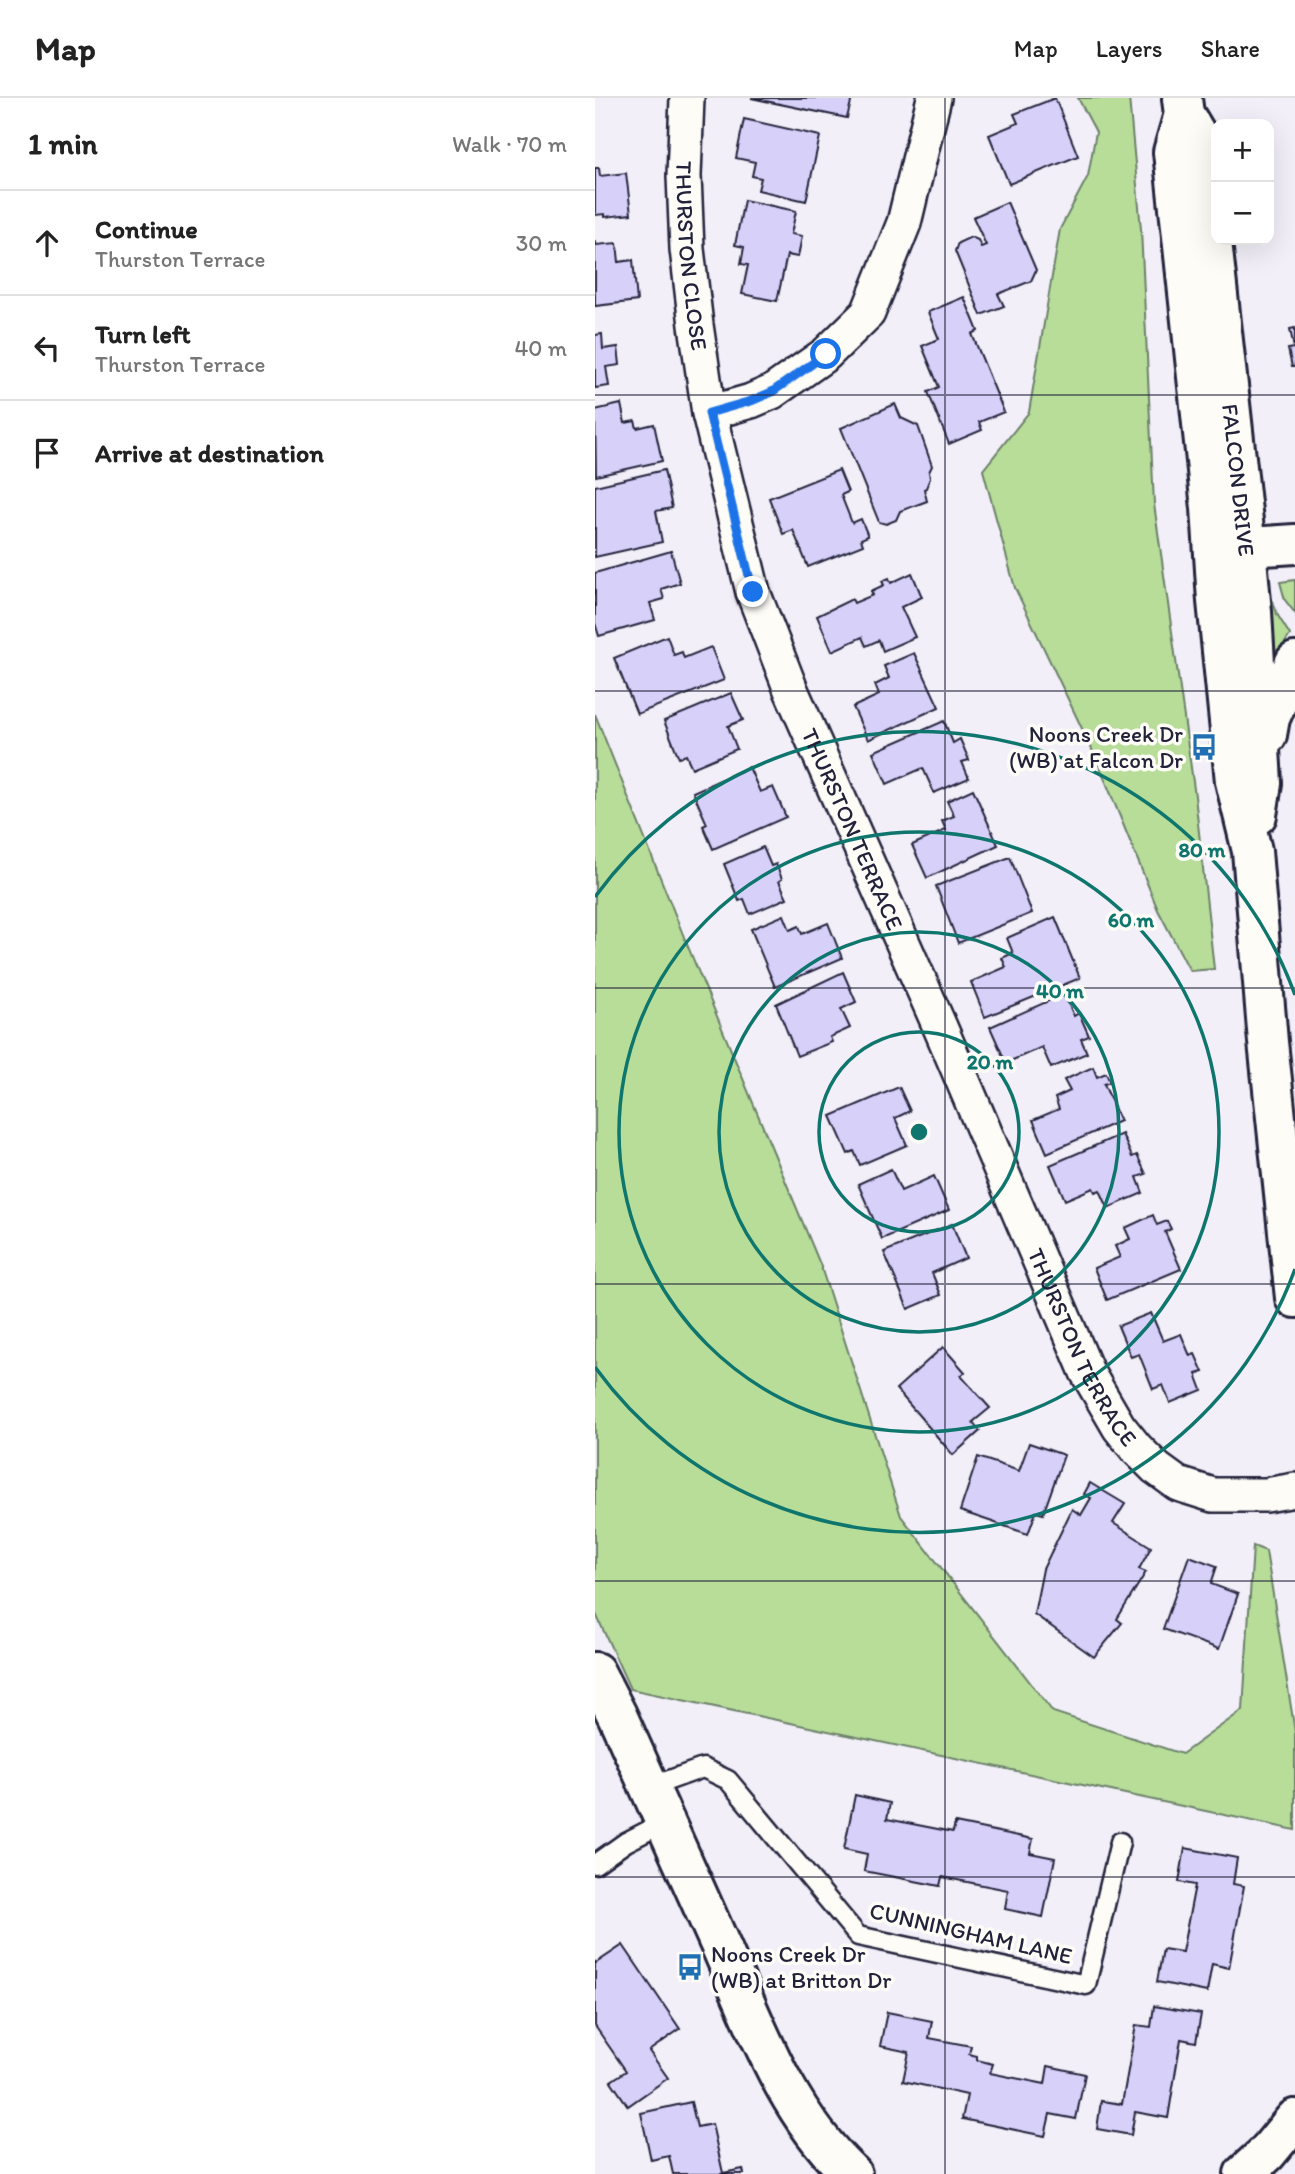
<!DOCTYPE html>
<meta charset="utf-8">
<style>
:root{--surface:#fff;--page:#f6f6f6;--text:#222;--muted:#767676;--line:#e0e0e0}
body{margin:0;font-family:Itim,sans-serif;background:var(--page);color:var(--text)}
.controls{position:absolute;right:21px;top:21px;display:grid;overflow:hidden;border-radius:14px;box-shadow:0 7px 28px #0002}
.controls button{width:63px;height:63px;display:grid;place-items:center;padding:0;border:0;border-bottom:2px solid var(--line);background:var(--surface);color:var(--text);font:35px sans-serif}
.stop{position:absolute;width:21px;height:21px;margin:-16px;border:5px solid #1a73e8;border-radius:50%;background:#fff}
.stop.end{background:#1a73e8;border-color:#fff;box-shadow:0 2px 7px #0008}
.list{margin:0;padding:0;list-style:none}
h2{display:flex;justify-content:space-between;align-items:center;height:91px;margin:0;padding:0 28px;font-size:30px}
h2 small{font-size:23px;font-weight:400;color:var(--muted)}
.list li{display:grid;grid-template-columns:46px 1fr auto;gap:21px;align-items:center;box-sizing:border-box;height:105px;padding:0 28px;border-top:2px solid var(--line)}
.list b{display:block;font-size:26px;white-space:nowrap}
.list p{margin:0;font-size:23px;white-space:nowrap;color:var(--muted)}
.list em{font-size:23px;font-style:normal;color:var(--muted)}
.icon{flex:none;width:38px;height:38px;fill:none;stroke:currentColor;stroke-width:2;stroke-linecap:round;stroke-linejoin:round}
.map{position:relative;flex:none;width:700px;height:2076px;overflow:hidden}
header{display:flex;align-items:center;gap:42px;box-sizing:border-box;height:98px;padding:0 35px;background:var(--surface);border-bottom:2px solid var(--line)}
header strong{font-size:33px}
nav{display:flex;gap:38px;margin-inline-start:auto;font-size:24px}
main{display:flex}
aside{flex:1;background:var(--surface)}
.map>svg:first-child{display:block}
.green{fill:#b7dd99;stroke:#6c806a;stroke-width:2}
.building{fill:#d7d1fa;stroke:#22223b;stroke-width:2}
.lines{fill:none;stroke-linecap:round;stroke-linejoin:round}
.lane-casing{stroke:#22223b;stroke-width:23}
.street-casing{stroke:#22223b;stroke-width:38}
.secondary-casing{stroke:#22223b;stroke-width:44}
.lane{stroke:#fdfcf7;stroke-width:18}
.street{stroke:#fdfcf7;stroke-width:33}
.secondary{stroke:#fdfcf7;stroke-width:38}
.route{stroke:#1a73e8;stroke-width:9}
.grid{fill:none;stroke:#22223b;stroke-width:2;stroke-opacity:0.55}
.ring{fill:none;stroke:#0f766e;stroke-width:3.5}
.labels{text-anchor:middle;stroke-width:7;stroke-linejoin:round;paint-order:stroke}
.street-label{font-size:23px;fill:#22223b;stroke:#fdfcf7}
.poi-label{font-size:23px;fill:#22223b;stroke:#fdfcf7;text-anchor:end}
.centre{fill:#0f766e;stroke:#fdfcf7;stroke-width:3.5}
.ring-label{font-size:21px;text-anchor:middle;font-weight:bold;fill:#0f766e;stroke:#fdfcf7;stroke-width:7;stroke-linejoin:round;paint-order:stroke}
</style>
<header>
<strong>Map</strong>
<nav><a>Map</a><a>Layers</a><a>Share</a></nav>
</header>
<main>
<aside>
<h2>1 min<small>Walk · 70 m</small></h2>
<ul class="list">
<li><svg class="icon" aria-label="ahead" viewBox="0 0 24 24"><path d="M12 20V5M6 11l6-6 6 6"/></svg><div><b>Continue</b><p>Thurston Terrace</p></div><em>30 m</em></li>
<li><svg class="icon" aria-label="left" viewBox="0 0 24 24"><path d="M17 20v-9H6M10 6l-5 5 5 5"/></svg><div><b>Turn left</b><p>Thurston Terrace</p></div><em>40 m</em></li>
<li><svg class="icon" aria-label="arrive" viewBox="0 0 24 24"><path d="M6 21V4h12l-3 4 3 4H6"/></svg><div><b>Arrive at destination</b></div></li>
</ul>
</aside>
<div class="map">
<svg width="700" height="2076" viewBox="0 0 700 2076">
<rect width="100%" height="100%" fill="#f2eff8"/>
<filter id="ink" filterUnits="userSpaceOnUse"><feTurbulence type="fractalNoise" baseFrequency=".0143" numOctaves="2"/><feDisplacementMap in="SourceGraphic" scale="14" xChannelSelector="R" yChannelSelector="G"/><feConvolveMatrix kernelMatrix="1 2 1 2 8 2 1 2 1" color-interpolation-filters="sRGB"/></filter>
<g filter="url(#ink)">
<g class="green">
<path d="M 483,0 L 534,0 L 546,131 L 559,406 L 600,698 L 619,871 L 595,873 L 563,812 L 502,662 L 420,490 L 388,372 L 434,314 L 465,131 L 493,78 L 501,34 Z"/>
<path d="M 700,482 L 700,515 L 690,502 L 685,484 Z"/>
<path d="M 668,503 L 678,503 L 682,516 L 695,537 L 675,567 Z"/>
<path d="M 0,616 L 89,839 L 225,1166 L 306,1418 L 458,1614 L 587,1656 L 648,1612 L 658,1448 L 671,1453 L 700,1634 L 700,1732 L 35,1591 L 0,1514 Z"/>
</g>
<g class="building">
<path d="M 156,0 L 257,0 L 252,20 Z"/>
<path d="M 460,0 L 483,58 L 414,86 L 394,37 L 423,25 L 419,16 Z"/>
<path d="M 149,21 L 225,38 L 211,103 L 163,92 L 166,80 L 157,78 L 160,64 L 141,60 Z"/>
<path d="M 0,70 L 4,70 L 5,78 L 31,75 L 36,116 L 10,119 L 10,116 L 0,117 Z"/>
<path d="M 149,102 L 201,113 L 196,136 L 207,138 L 203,159 L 192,157 L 182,203 L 147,196 L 153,167 L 146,166 L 149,149 L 140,147 Z"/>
<path d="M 412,104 L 441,172 L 436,183 L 403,196 L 409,208 L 386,217 L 360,153 L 363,145 L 376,139 L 383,142 L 386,149 L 391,147 L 378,119 Z"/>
<path d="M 0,143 L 1,147 L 22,145 L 24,164 L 38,162 L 42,203 L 0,208 Z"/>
<path d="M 369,199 L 383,233 L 377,236 L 409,314 L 384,324 L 387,332 L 354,346 L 333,294 L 344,289 L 327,248 L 344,241 L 333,214 Z"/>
<path d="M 700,230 L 700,269 L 697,269 L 693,251 L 699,250 L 695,231 Z"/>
<path d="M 7,236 L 8,251 L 23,249 L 25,267 L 11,269 L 14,288 L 0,290 L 0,237 Z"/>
<path d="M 26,306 L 30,325 L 40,323 L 42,330 L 59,326 L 67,363 L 1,378 L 0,312 Z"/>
<path d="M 300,306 L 306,320 L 323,328 L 337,368 L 334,374 L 335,380 L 331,390 L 329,391 L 332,403 L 305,413 L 301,422 L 291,426 L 284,424 L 246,330 Z"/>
<path d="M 69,372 L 77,410 L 61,413 L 67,444 L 0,459 L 0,388 Z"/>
<path d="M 244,372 L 253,394 L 246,397 L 257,425 L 266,421 L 273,438 L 266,441 L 268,447 L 213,469 L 198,432 L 188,436 L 174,400 Z"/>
<path d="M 76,453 L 85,485 L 66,491 L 69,501 L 55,505 L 60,522 L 4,538 L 0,525 L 0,475 Z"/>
<path d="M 317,475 L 327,499 L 306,509 L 320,539 L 288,553 L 284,542 L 271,548 L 267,539 L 237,553 L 222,518 L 257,501 L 259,505 L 278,497 L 276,493 L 289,487 L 287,483 L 294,480 L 296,485 Z"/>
<path d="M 72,538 L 79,557 L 87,554 L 89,560 L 116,549 L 129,582 L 42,616 L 19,560 Z"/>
<path d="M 319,555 L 344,609 L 273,642 L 258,609 L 284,597 L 280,587 L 294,580 L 289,568 Z"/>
<path d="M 136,595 L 148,622 L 133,628 L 142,651 L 97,670 L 91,657 L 84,660 L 69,623 Z"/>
<path d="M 349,623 L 358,645 L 365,641 L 374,662 L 367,664 L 374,680 L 339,695 L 328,670 L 292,686 L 278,654 Z"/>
<path d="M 154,669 L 165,694 L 178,689 L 191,719 L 118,751 L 108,728 L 112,726 L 98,694 Z"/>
<path d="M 378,691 L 403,747 L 332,780 L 317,747 L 351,732 L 347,723 L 359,718 L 352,703 Z"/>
<path d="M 168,749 L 176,768 L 181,766 L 187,781 L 184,783 L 192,800 L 155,816 L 149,801 L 144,803 L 129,766 Z"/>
<path d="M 415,759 L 437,815 L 363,845 L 341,788 Z"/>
<path d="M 189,817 L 195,832 L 204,828 L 207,836 L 233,825 L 247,860 L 180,889 L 156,831 Z"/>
<path d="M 460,819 L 485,880 L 390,919 L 376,884 L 411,869 L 407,860 L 418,855 L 412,840 Z"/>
<path d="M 248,874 L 261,904 L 246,911 L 255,930 L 235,939 L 237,944 L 202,958 L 181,906 Z"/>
<path d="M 469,896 L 479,918 L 484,915 L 494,938 L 486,941 L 492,955 L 456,970 L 447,949 L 411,965 L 395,929 Z"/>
<path d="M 498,969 L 502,979 L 511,975 L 515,984 L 509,986 L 525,1023 L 452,1055 L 438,1022 L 464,1011 L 460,1000 L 475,993 L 469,982 Z"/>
<path d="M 304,989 L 315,1013 L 300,1020 L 312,1047 L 265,1067 L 259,1053 L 253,1056 L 236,1018 Z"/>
<path d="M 527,1036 L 537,1059 L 542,1057 L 551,1076 L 542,1079 L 548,1095 L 513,1110 L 505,1092 L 500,1094 L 498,1090 L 470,1102 L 455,1067 Z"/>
<path d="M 296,1071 L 306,1093 L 339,1078 L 354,1112 L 287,1141 L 263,1086 Z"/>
<path d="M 558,1117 L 562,1127 L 572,1123 L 576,1131 L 570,1134 L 586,1171 L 512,1202 L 499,1170 L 525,1159 L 520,1148 L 535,1141 L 530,1130 Z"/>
<path d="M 357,1126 L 371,1160 L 337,1175 L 346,1197 L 313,1211 L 289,1154 Z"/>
<path d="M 556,1215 L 568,1243 L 586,1236 L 595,1258 L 600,1256 L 608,1274 L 601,1276 L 607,1292 L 575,1305 L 568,1287 L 558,1291 L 544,1256 L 536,1259 L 523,1228 Z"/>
<path d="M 348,1249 L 370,1274 L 366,1278 L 395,1310 L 378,1324 L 385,1333 L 358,1357 L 301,1291 Z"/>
<path d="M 434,1345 L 469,1357 L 448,1416 L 441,1414 L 433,1436 L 365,1413 L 383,1359 L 424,1373 Z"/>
<path d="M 495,1385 L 530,1406 L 518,1425 L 556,1449 L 544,1471 L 551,1474 L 522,1521 L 527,1525 L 499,1559 L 439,1516 L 448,1471 L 477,1411 L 486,1417 L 496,1400 L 489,1396 Z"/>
<path d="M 594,1458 L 622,1468 L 616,1486 L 643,1496 L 624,1551 L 568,1531 Z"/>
<path d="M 260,1697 L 295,1705 L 292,1721 L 358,1734 L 360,1725 L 438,1741 L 435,1755 L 460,1760 L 448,1819 L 410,1811 L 413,1792 L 347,1779 L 345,1788 L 269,1773 L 272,1756 L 249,1751 Z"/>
<path d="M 590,1750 L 642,1760 L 638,1786 L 649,1788 L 634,1870 L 617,1866 L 612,1894 L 562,1884 L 568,1851 L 587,1854 L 600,1787 L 584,1784 Z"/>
<path d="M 28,1847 L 85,1931 L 54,1953 L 73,1980 L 33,2008 L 16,1983 L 31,1973 L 0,1928 L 0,1863 L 1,1865 Z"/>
<path d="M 559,1908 L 606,1916 L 601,1944 L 586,1941 L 573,2020 L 540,2014 L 536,2037 L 502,2031 L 506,2003 L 527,2006 L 541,1927 L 556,1929 Z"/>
<path d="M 292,1914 L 337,1923 L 334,1940 L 376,1948 L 374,1956 L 382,1958 L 382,1962 L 398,1966 L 395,1975 L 450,1986 L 453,1968 L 490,1976 L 481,2021 L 455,2016 L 450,2038 L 367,2021 L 372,1997 L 308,1983 L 314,1954 L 285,1948 Z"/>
<path d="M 96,2004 L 102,2029 L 117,2026 L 128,2075 L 148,2071 L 149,2076 L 78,2076 L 74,2058 L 56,2062 L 46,2015 Z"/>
</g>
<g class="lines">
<defs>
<g id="lane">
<path d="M 55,1689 L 108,1670 L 133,1682 L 263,1838 L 491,1887 L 525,1744"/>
<path d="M 0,1766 L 31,1744 L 70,1724"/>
</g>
<g id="street">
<path id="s1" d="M 92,0 L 89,78 L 92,151 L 101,227 L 114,315 L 158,494 L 196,592 L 345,929 L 492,1274 L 524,1329 L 541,1350 L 561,1370 L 583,1386 L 618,1397 L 671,1397 L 700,1392"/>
<path d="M 114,315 L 156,303 L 177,294 L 231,256 L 273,215 L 309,125 L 339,0"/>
</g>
<g id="secondary">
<path id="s2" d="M 587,1 L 589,16 L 606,44 L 651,450 L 657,514 L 667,685 L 662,717"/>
<path d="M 589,16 L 578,54 L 616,410 L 622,503 L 640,683 L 657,753 L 673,944 L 700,1200"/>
<path d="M 624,451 L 700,446"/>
<path d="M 672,637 L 675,620 L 700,564"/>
<path d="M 0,1574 L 22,1617 C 57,1695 92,1773 127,1851 C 161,1929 193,2018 257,2076"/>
<path d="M 649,2076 L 672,2055 L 700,2021"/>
</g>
</defs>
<use href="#lane" class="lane-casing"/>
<use href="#street" class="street-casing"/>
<use href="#secondary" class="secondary-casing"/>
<use href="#lane" class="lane"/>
<use href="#street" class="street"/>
<use href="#secondary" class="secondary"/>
</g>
</g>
<g class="lines" filter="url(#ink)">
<path class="route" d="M 158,494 L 114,315 L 156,303 L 177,294 L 231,256"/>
</g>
<path class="grid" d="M 350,0 L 350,2076M 0,297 L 700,297M 0,593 L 700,593M 0,890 L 700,890M 0,1186 L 700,1186M 0,1483 L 700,1483M 0,1779 L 700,1779"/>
<g class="ring">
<circle cx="324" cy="1034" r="100"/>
<circle cx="324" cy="1034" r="200"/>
<circle cx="324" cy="1034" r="300"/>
<path d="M700 1171A400 400 0 0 1 0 1269M0 799A400 400 0 0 1 700 897"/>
</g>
<defs>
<symbol id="bus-bare" viewBox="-9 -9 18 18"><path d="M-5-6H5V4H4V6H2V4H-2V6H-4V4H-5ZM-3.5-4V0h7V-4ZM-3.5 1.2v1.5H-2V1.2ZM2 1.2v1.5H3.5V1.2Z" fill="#1f6fb2" stroke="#fdfcf7" stroke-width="2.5" paint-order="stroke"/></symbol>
</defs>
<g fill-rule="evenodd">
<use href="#bus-bare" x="590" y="630" width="38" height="38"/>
<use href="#bus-bare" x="76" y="1850" width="38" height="38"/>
</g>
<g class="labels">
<g class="street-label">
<text dy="8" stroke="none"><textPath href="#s1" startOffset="158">THURSTON CLOSE</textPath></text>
<text dy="8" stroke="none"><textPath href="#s2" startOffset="388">FALCON DRIVE</textPath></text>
<text dy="8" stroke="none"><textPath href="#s1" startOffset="758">THURSTON TERRACE</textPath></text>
<text dy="8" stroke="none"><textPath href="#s1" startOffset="1325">THURSTON TERRACE</textPath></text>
<text transform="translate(376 1835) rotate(13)" y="8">CUNNINGHAM LANE</text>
</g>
<g class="poi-label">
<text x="588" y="644">Noons Creek Dr<tspan x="588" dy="26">(WB) at Falcon Dr</tspan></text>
<text x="116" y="1864" text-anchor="start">Noons Creek Dr<tspan x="116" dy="26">(WB) at Britton Dr</tspan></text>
</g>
</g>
<circle cx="324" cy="1034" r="10" class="centre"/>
<g class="ring-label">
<text x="607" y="759">80 m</text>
<text x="536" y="829">60 m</text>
<text x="465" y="900">40 m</text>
<text x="395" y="971">20 m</text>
</g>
</svg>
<div class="controls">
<button>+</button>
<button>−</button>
</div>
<div class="stop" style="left:231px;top:256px"></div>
<div class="stop end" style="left:158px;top:494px"></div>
</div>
</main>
